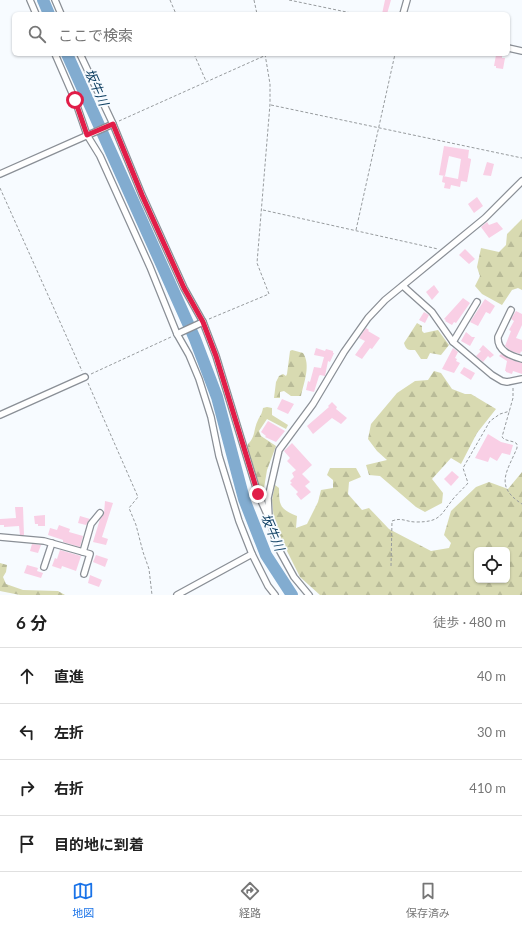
<!DOCTYPE html>
<html lang="ja">
<meta charset="utf-8">
<style>
:root{--surface:#fff;--page:#f2f2f2;--text:#222;--muted:#767676;--line:#e0e0e0;--accent:#1a73e8}
body{margin:0;font-family:Lato,"Noto Sans JP",sans-serif;background:var(--page);color:var(--text)}
.controls{position:absolute;right:12px;bottom:12px;display:grid;overflow:hidden;border-radius:6px;box-shadow:0 1px 3px #0004}
.controls button{width:36px;height:36px;display:grid;place-items:center;padding:0;border:0;border-bottom:1px solid var(--line);background:var(--surface);color:var(--text);font:20px sans-serif}
.stop{position:absolute;width:12px;height:12px;margin:-9px;border:3px solid #e11d48;border-radius:50%;background:#fff}
.stop.end{background:#e11d48;border-color:#fff;box-shadow:0 1px 4px #0008}
.list{margin:0;padding:0;list-style:none}
h2{display:flex;justify-content:space-between;align-items:center;height:52px;margin:0;padding:0 16px;font-size:17px}
h2 small{font-size:13px;font-weight:400;color:var(--muted)}
.list li{display:grid;grid-template-columns:26px 1fr auto;gap:12px;align-items:center;box-sizing:border-box;height:56px;padding:0 16px;border-top:1px solid var(--line)}
.list b{display:block;font-size:15px;white-space:nowrap}
.list em{font-size:13px;font-style:normal;color:var(--muted)}
.icon{flex:none;width:22px;height:22px;fill:none;stroke:currentColor;stroke-width:2;stroke-linecap:round;stroke-linejoin:round}
.map{position:relative;flex:none;width:522px;height:595px;overflow:hidden}
.search{position:absolute;background:var(--surface);box-shadow:0 1px 3px #0004;left:12px;right:12px;top:12px;height:44px;display:flex;align-items:center;gap:10px;box-sizing:border-box;padding:0 14px;border-radius:6px;color:var(--muted);font-size:15px}
.sheet{height:276px;background:var(--surface)}
nav{display:flex;justify-content:space-around;align-items:center;box-sizing:border-box;height:56px;border-top:1px solid var(--line);background:var(--surface);font-size:11px;color:var(--muted)}
nav a{display:grid;justify-items:center;gap:2px}
nav .on{color:var(--accent)}
.map>svg:first-child{display:block}
.forest{fill:url(#forest-firs);fill-rule:evenodd}
.lines{fill:none;stroke-linecap:round;stroke-linejoin:round}
.river{stroke:#82acd0;stroke-width:12}
.building{fill:#f9cfe5}
.minor-casing{stroke:#8a8f96;stroke-width:8}
.path{stroke:#979b9e;stroke-width:1;stroke-dasharray:3 2;stroke-linecap:butt}
.minor{stroke:#fff;stroke-width:5.5}
.route{stroke:#e11d48;stroke-width:5}
.labels{text-anchor:middle;stroke-width:3.5;stroke-linejoin:round;paint-order:stroke}
.water-label{font-size:13px;font-style:italic;fill:#114164;stroke:#f7fbff}
</style>
<div class="map">
<svg width="522" height="595" viewBox="0 0 522 595">
<defs>
<pattern id="forest-firs" width="22" height="20" patternUnits="userSpaceOnUse"><rect width="22" height="20" fill="#d8dab1"/><path d="M5 1l3.5 6h-7zM16 11l3.5 6h-7z" fill="#b9bb98"/></pattern>
</defs>
<rect width="100%" height="100%" fill="#f7fbff"/>
<g class="forest">
<path d="M 522,219 L 522,290 L 518,288 L 512,290 L 502,305 L 482,294 L 475,286 L 480,276 L 477,267 L 481,248 L 499,252 L 506,245 L 507,234 Z"/>
<path d="M 417,323 L 422,326 L 422,331 L 424,333 L 438,330 L 449,345 L 441,355 L 430,353 L 427,359 L 421,359 L 415,350 C 408,350 406,350 404,343 Z"/>
<path d="M 292,350 L 303,353 C 311,365 304,382 301,396 L 291,396 L 284,391 L 280,392 L 280,398 L 274,398 L 276,382 L 279,376 L 283,374 L 286,376 L 287,374 L 290,351 Z"/>
<path d="M 434,371 L 441,373 L 452,389 L 465,394 L 471,394 L 496,409 L 477,433 L 461,464 L 451,458 L 432,479 L 443,493 L 442,503 L 425,512 L 416,507 L 380,476 L 369,475 L 366,465 L 387,460 L 377,451 L 368,439 L 371,424 L 397,393 L 415,381 L 428,380 Z"/>
<path d="M 267,407 L 272,408 L 272,415 L 288,425 L 286,429 L 267,419 L 259,431 L 261,436 L 276,446 L 267,470 L 264,488 L 261,490 L 247,448 L 248,444 C 256,436 253,430 258,420 C 260,416 262,414 263,408 Z"/>
<path d="M 330,468 L 356,468 L 361,477 L 349,482 L 348,494 L 362,510 L 369,508 L 389,529 L 431,551 L 449,548 L 451,543 L 444,535 L 451,511 L 476,487 L 489,482 L 508,489 L 522,472 L 522,595 L 320,595 L 300,577 L 283,543 L 274,520 L 272,500 L 275,485 L 279,488 C 279,506 280,509 297,516 L 296,528 L 307,524 L 318,502 L 321,490 L 333,488 L 333,480 L 327,475 ZM 477,550 L 507,550 L 507,580 L 477,580 Z"/>
<path d="M 0,563 L 7,565 L 6,572 L 3,577 L 6,584 L 23,590 L 58,591 L 65,595 L 20,595 L 0,591 Z"/>
</g>
<g class="lines">
<g class="river">
<path d="M 43,0 L 49,14"/>
<path d="M 67,54 L 195,339 L 217,397 L 244,499 L 266,555 L 292,595"/>
</g>
</g>
<g class="building">
<path d="M 385,0 L 391,0 L 387,14 L 382,14 Z"/>
<path d="M 496,55 L 502,56 L 502,58 L 505,58 L 503,69 L 496,68 L 496,66 L 494,66 Z"/>
<path d="M 444,146 L 469,150 L 468,158 L 471,159 L 471,160 L 467,182 L 461,181 L 460,187 L 451,185 L 450,189 L 444,188 L 445,183 L 442,182 L 443,176 L 458,179 L 461,159 L 449,156 L 445,176 L 439,175 Z"/>
<path d="M 487,162 L 494,164 L 491,176 L 483,175 Z"/>
<path d="M 477,197 L 483,206 L 474,213 L 468,204 Z"/>
<path d="M 487,222 L 489,225 L 497,222 L 503,229 L 489,238 L 481,227 Z"/>
<path d="M 465,249 L 475,259 L 469,264 L 459,255 Z"/>
<path d="M 434,285 L 439,292 L 432,300 L 426,292 Z"/>
<path d="M 463,298 L 470,303 L 456,323 L 454,322 L 452,325 L 445,321 L 446,320 L 444,319 Z"/>
<path d="M 485,299 L 495,306 L 490,314 L 486,312 L 478,326 L 470,322 Z"/>
<path d="M 516,311 L 522,314 L 522,325 L 516,338 L 522,340 L 522,352 L 521,351 L 520,354 L 511,351 L 505,346 L 511,331 L 509,330 L 514,321 L 511,319 Z"/>
<path d="M 424,312 L 429,315 L 425,323 L 419,320 Z"/>
<path d="M 366,328 L 369,330 L 368,331 L 380,338 L 372,349 L 370,348 L 362,359 L 355,355 L 365,341 L 359,338 Z"/>
<path d="M 466,332 L 472,337 L 475,337 L 470,346 L 461,341 Z"/>
<path d="M 483,345 L 494,355 L 490,358 L 488,356 L 483,362 L 476,356 L 481,351 L 479,350 Z"/>
<path d="M 316,348 L 325,351 L 326,349 L 333,351 L 333,353 L 334,353 L 330,362 L 328,361 L 325,376 L 320,375 L 319,376 L 314,392 L 306,390 L 308,381 L 310,382 L 314,367 L 321,368 L 324,357 L 314,355 Z"/>
<path d="M 453,348 L 458,352 L 455,358 L 457,359 L 456,361 L 460,363 L 454,373 L 442,369 Z"/>
<path d="M 501,354 L 512,360 L 522,363 L 522,374 L 513,371 L 512,374 L 506,372 L 506,371 L 505,371 L 507,361 L 499,356 Z"/>
<path d="M 464,367 L 475,373 L 471,380 L 460,373 Z"/>
<path d="M 282,399 L 294,404 L 288,414 L 277,409 Z"/>
<path d="M 332,402 L 337,407 L 336,409 L 347,418 L 341,424 L 332,418 L 313,434 L 307,426 L 329,407 L 328,406 Z"/>
<path d="M 268,421 L 285,431 L 276,442 L 265,437 L 266,436 L 261,432 Z"/>
<path d="M 488,434 L 501,442 L 513,445 L 510,455 L 502,453 L 497,461 L 490,457 L 488,462 L 475,458 Z"/>
<path d="M 292,443 L 312,465 L 302,474 L 310,482 L 305,486 L 311,492 L 301,500 L 296,494 L 298,492 L 290,484 L 292,483 L 290,481 L 294,477 L 292,473 L 296,470 L 287,461 L 290,458 L 284,451 Z"/>
<path d="M 452,471 L 459,477 L 451,486 L 444,479 Z"/>
<path d="M 105,501 L 113,503 L 102,537 L 108,539 L 106,545 L 93,542 L 100,519 L 104,514 Z"/>
<path d="M 15,507 L 23,507 L 24,535 L 20,535 L 19,526 L 4,527 L 4,525 L 0,525 L 0,519 L 16,518 Z"/>
<path d="M 45,515 L 45,526 L 38,526 L 38,524 L 35,524 L 34,516 Z"/>
<path d="M 80,516 L 90,519 L 86,525 L 78,523 Z"/>
<path d="M 59,525 L 70,529 L 69,532 L 83,536 L 80,547 L 63,542 L 63,540 L 48,535 L 50,528 L 57,530 Z"/>
<path d="M 32,544 L 41,545 L 38,553 L 30,551 Z"/>
<path d="M 60,550 L 81,556 L 76,571 L 62,566 L 61,569 L 52,566 L 55,558 L 57,559 Z"/>
<path d="M 96,555 L 108,559 L 105,567 L 93,562 Z"/>
<path d="M 27,565 L 38,568 L 37,571 L 43,573 L 41,578 L 24,573 Z"/>
<path d="M 90,575 L 102,580 L 99,587 L 88,583 Z"/>
</g>
<g class="lines">
<defs>
<g id="minor">
<path d="M 30,0 L 36,14"/>
<path d="M 55,0 L 61,14"/>
<path d="M 403,14 L 407,0"/>
<path d="M 508,48 L 522,51"/>
<path d="M 55,54 L 75,100 L 87,135 L 100,156 L 150,267 L 177,334 L 189,355 L 199,379 L 211,417 L 219,456 L 239,521 L 252,554 L 268,586 L 275,595"/>
<path d="M 80,54 L 113,124 L 142,195 L 184,288 L 203,322 L 216,356 L 258,494 L 267,514"/>
<path d="M 0,174 L 113,124"/>
<path d="M 403,286 L 432,312 L 453,342 L 492,375 L 502,381 L 507,382 L 522,379"/>
<path d="M 511,310 L 498,337 C 497,351 511,356 522,359"/>
<path d="M 177,334 L 203,322"/>
<path d="M 453,342 L 477,302"/>
<path d="M 0,415 L 85,377"/>
<path d="M 0,537 L 44,541 L 90,554 L 84,574"/>
<path d="M 83,552 L 91,524 L 100,513"/>
<path d="M 44,567 L 52,543"/>
<path d="M 177,595 L 252,554"/>
<path d="M 309,595 L 294,577 L 277,546 L 269,517 L 268,498 L 279,450 L 313,404 L 344,352 L 368,318 L 385,300 L 485,218 L 522,181"/>
</g>
</defs>
<use href="#minor" class="minor-casing"/>
<g class="path">
<path d="M 170,0 L 176,14"/>
<path d="M 254,0 L 257,14"/>
<path d="M 289,0 L 356,14"/>
<path d="M 194,54 L 206,81"/>
<path d="M 271,105 L 522,158"/>
<path d="M 119,121 L 264,56"/>
<path d="M 0,188 L 82,371"/>
<path d="M 263,210 L 438,249"/>
<path d="M 356,230 L 395,54"/>
<path d="M 209,319 L 269,294 L 257,263 L 270,104 L 270,84 L 265,54"/>
<path d="M 91,374 L 171,337"/>
<path d="M 88,383 L 138,497 L 129,508 L 136,525 L 143,552 L 149,569 L 152,595"/>
<path d="M 513,388 L 513,398 L 502,437 C 506,442 513,440 517,444 L 517,448 C 507,472 494,486 522,504"/>
<path d="M 391,566 L 392,521 C 402,517 406,522 416,522 C 440,522 440,516 453,499 C 458,493 463,489 468,483 L 463,468 L 490,421 L 500,414 L 510,411"/>
</g>
<use href="#minor" class="minor"/>
</g>
<g class="lines">
<path class="route" d="M 75,100 L 87,135 L 113,124 L 142,195 L 184,288 L 203,322 L 216,356 L 258,494"/>
</g>
<g class="labels">
<g class="water-label">
<text transform="translate(97 87) rotate(66)" y="5">坂牛川</text>
<text transform="translate(273 532) rotate(67)" y="5">坂牛川</text>
</g>
</g>
</svg>
<div class="controls">
<button><svg class="icon" aria-label="locate" viewBox="0 0 24 24"><circle cx="12" cy="12" r="6"/><path d="M12 2v4M12 18v4M2 12h4M18 12h4"/></svg></button>
</div>
<div class="stop" style="left:75px;top:100px"></div>
<div class="stop end" style="left:258px;top:494px"></div>
<div class="search"><svg class="icon" aria-label="search" viewBox="0 0 24 24"><circle cx="10" cy="10" r="6"/><path d="M15 15l6 6"/></svg>ここで検索</div>
</div>
<section class="sheet">
<h2>6 分<small>徒歩 · 480 m</small></h2>
<ul class="list">
<li><svg class="icon" aria-label="ahead" viewBox="0 0 24 24"><path d="M12 20V5M6 11l6-6 6 6"/></svg><div><b>直進</b></div><em>40 m</em></li>
<li><svg class="icon" aria-label="left" viewBox="0 0 24 24"><path d="M17 20v-9H6M10 6l-5 5 5 5"/></svg><div><b>左折</b></div><em>30 m</em></li>
<li><svg class="icon" aria-label="right" viewBox="0 0 24 24"><path d="M7 20v-9h11M14 6l5 5-5 5"/></svg><div><b>右折</b></div><em>410 m</em></li>
<li><svg class="icon" aria-label="arrive" viewBox="0 0 24 24"><path d="M6 21V4h12l-3 4 3 4H6"/></svg><div><b>目的地に到着</b></div></li>
</ul>
</section>
<nav>
<a class="on"><svg class="icon" aria-label="map" viewBox="0 0 24 24"><path d="M3 6l6-2 6 2 6-2v14l-6 2-6-2-6 2zM9 4v14M15 6v14"/></svg>地図</a>
<a><svg class="icon" aria-label="directions" viewBox="0 0 24 24"><path d="M12 3l9 9-9 9-9-9zM9 14v-3h6M13 9l2 2-2 2"/></svg>経路</a>
<a><svg class="icon" aria-label="saved" viewBox="0 0 24 24"><path d="M7 4h10v16l-5-4-5 4z"/></svg>保存済み</a>
</nav>
